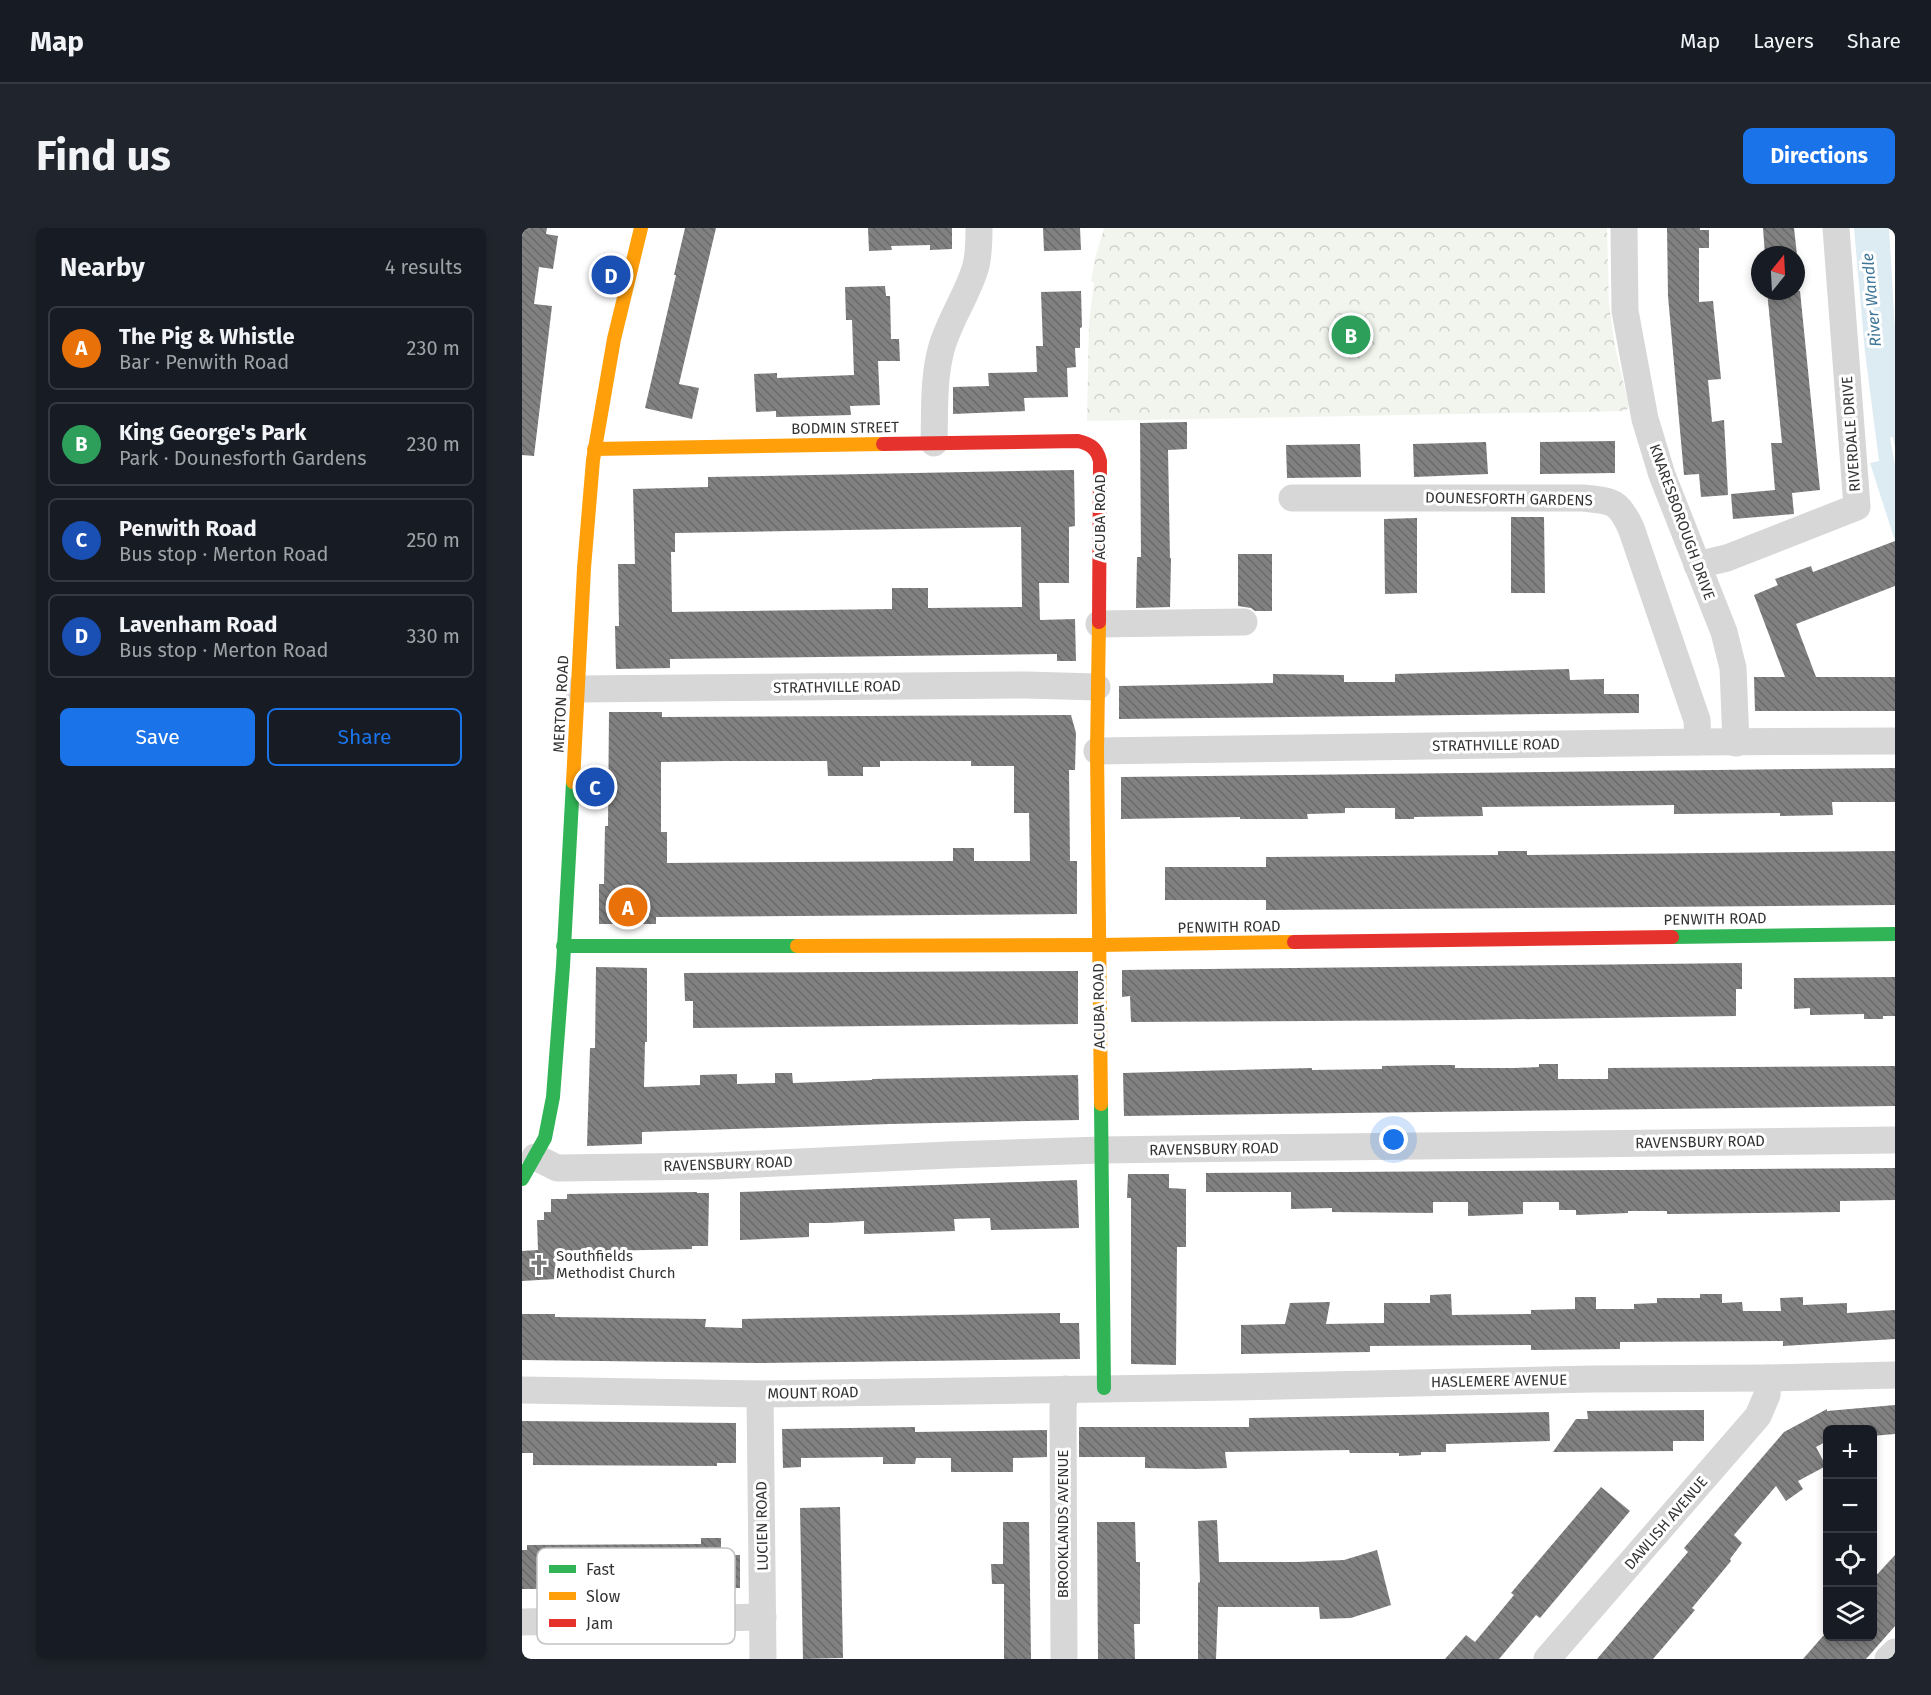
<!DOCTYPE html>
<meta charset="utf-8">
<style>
:root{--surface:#171b24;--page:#20242c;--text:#f1f3f6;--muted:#9ea1a6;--line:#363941;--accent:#1a73e8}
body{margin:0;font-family:"Fira Sans",sans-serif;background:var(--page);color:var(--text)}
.controls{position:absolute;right:18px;bottom:18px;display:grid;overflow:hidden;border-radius:9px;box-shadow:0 3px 9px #0003}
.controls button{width:54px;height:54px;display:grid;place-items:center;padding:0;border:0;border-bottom:2px solid var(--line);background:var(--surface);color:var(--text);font:30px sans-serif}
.compass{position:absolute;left:1229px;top:18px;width:54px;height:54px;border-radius:50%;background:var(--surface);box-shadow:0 3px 9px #0003;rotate:18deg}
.you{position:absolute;left:872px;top:912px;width:21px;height:21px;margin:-15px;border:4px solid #fff;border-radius:50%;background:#1a73e8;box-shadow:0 0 0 9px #1a73e833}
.badge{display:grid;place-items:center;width:39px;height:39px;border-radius:50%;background:var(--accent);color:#fff;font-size:20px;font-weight:700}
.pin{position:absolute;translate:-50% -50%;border:3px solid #fff;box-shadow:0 2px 6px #0006}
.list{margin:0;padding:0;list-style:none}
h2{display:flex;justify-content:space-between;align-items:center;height:78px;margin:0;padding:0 24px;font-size:26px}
h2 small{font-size:20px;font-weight:400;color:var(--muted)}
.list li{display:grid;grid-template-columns:39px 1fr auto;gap:18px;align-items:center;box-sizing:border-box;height:84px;margin:0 12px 12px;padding:0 12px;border:2px solid var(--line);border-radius:9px}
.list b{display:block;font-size:22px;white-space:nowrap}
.list p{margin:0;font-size:20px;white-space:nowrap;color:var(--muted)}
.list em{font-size:20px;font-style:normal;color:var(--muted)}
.actions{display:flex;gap:12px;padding:18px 24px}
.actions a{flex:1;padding:14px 0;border:2px solid var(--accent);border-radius:9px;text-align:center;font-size:21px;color:var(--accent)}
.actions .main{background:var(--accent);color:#fff}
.icon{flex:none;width:33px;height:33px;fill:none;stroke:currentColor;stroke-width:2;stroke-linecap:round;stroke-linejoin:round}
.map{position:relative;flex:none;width:1373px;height:1431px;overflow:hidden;border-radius:9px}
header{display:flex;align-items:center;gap:36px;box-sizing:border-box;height:84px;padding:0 30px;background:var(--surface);border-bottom:2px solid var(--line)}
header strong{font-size:28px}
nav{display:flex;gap:33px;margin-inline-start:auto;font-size:21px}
.intro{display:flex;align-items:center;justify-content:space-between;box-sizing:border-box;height:144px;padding:0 36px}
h1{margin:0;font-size:42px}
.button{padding:15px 27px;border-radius:9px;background:var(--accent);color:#fff;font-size:21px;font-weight:700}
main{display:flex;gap:36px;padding:0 36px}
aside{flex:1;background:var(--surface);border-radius:9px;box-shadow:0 3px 9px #0003}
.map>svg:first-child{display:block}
.forest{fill:url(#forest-crowns)}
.water{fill:#ddebf3}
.building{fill:url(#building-back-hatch);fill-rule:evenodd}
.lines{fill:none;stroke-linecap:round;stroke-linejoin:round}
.street{stroke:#d7d7d7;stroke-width:27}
.fast{stroke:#30b455;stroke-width:14}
.slow{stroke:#ff9f0a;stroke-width:14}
.jam{stroke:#e5322d;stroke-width:14}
.labels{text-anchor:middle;stroke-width:6;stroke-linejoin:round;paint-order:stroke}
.street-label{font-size:15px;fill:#333;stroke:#fff}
.poi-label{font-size:15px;fill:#333;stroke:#fff;text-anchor:start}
.water-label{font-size:16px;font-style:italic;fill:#3f7597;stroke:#fff}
.key{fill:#fff;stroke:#c2c2c2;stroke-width:1.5}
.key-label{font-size:16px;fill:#333}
</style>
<header>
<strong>Map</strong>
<nav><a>Map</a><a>Layers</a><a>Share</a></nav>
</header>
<div class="intro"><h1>Find us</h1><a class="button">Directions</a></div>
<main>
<aside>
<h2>Nearby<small>4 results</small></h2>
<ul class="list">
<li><span class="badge" style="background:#e8710a">A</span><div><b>The Pig &amp; Whistle</b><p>Bar · Penwith Road</p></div><em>230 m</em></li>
<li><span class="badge" style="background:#2e9e5b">B</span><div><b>King George's Park</b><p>Park · Dounesforth Gardens</p></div><em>230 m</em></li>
<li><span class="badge" style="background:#1a4fb4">C</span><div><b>Penwith Road</b><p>Bus stop · Merton Road</p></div><em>250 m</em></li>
<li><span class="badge" style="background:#1a4fb4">D</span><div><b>Lavenham Road</b><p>Bus stop · Merton Road</p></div><em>330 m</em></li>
</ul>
<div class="actions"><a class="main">Save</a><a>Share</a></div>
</aside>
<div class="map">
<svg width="1373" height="1431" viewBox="0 0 1373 1431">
<defs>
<pattern id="forest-crowns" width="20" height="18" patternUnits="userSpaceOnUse" patternTransform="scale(1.5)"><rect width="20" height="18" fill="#f1f5ed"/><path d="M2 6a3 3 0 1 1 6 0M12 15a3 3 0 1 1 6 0" fill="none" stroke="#cfd2cc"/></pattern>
<pattern id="building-back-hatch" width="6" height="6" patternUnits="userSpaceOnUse" patternTransform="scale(1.5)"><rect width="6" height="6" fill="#818181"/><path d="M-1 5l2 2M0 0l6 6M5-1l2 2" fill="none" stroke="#6a6a6a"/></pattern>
</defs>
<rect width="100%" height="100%" fill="#fff"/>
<path class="forest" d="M 582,0 L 1085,0 L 1087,76 L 1093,119 L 1107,178 L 1104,183 L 565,193 L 567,95 L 572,54 L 569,54 L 573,31 Z"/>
<path class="water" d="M 1332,0 L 1367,0 L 1373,102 L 1373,220 L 1371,209 L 1368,210 L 1373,237 L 1373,313 L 1348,235 L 1357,233 L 1343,124 Z"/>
<g class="building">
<path d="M 0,0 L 25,0 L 24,6 L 36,8 L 31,41 L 17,39 L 12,76 L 30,78 L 12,228 L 0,227 Z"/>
<path d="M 163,0 L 194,0 L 157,156 L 177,160 L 170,191 L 123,180 L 154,47 L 152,47 Z"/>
<path d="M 346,0 L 430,0 L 430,21 L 408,22 L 408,17 L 369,18 L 370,22 L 347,23 Z"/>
<path d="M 521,0 L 558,0 L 559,22 L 522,23 Z"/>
<path d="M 1145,0 L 1178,0 L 1178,2 L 1187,2 L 1187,20 L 1177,20 L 1177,74 L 1191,73 L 1199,151 L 1186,152 L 1190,194 L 1202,192 L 1206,267 L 1179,269 L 1177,246 L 1162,247 L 1146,68 Z"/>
<path d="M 1241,0 L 1272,0 L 1275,27 L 1243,27 Z"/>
<path d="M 363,58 L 364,68 L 368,68 L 369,111 L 377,111 L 378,133 L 356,133 L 358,177 L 328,178 L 329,187 L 254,189 L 254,183 L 234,184 L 232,146 L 255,145 L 255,150 L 332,147 L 330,92 L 324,92 L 323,59 Z"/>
<path d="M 559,63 L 560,99 L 558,100 L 558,120 L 553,120 L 554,139 L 545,140 L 546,169 L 502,170 L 503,183 L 431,186 L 431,159 L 467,158 L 466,145 L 515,144 L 514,118 L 521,118 L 519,64 Z"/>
<path d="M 1245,63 L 1278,63 L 1298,262 L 1270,265 L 1272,286 L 1211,291 L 1209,266 L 1253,262 L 1249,215 L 1260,215 Z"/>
<path d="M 665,194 L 665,221 L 646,222 L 648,330 L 649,330 L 648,379 L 614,380 L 615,329 L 619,329 L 618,195 Z"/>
<path d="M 1093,213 L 1093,245 L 1018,246 L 1018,214 Z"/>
<path d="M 964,214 L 966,246 L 892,249 L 891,216 Z"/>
<path d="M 838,216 L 839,249 L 765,250 L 764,217 Z"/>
<path d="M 552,242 L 553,298 L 547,299 L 547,355 L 517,355 L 518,392 L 553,391 L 554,433 L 535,433 L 535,426 L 148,431 L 148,440 L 94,441 L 93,398 L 97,398 L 96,336 L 113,336 L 111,261 L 186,259 L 186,249 ZM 499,299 L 500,379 L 406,380 L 406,360 L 370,360 L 370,381 L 150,384 L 149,324 L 153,324 L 153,305 Z"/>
<path d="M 989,289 L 1022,289 L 1023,365 L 989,365 Z"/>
<path d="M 895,290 L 895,365 L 863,366 L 862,291 Z"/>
<path d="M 1373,313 L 1373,358 L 1274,396 L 1294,449 L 1373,449 L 1373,483 L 1233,483 L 1232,449 L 1263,449 L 1232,367 L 1256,357 L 1253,351 L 1289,338 L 1291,344 Z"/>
<path d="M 716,326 L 750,326 L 750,383 L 733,383 L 729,380 L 716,378 Z"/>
<path d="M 1047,441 L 1048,452 L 1082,451 L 1082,466 L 1117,466 L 1117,485 L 597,491 L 597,458 L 751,455 L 751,446 L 822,447 L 822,454 L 873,454 L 873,446 Z"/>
<path d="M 87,484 L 140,484 L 140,489 L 549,487 L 554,505 L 553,542 L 547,542 L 548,633 L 555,633 L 555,686 L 134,689 L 134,696 L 77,696 L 77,656 L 82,656 L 83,598 L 86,598 ZM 202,533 L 305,533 L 306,548 L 341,548 L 341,539 L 358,539 L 358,533 L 449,533 L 449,538 L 492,538 L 492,585 L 507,585 L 508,633 L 452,633 L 452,620 L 431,620 L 431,633 L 145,635 L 145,604 L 139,604 L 139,534 Z"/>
<path d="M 1373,540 L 1373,574 L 1310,574 L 1311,587 L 1258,588 L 1258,585 L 1152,586 L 1152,577 L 1067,578 L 960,579 L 961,588 L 892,589 L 892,591 L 873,591 L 873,580 L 823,580 L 823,585 L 785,586 L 786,591 L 718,591 L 718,589 L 599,591 L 599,549 Z"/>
<path d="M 976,623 L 1005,623 L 1005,627 L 1373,623 L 1373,677 L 744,682 L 744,672 L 643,672 L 643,639 L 744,639 L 744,629 L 976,627 Z"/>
<path d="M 1220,735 L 1220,761 L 1214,761 L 1214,788 L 945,792 L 609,794 L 608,768 L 600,769 L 600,742 Z"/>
<path d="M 74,739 L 125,740 L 125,814 L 123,814 L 122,859 L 178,857 L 178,847 L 215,846 L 215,856 L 253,855 L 253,845 L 270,845 L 271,855 L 350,852 L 350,851 L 556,847 L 557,892 L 368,896 L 120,904 L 120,916 L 65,918 L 68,820 L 73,820 Z"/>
<path d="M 556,743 L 556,796 L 171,800 L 171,773 L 163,773 L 162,745 Z"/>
<path d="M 1373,749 L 1373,788 L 1361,788 L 1361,791 L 1342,791 L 1342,786 L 1288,787 L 1288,780 L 1272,781 L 1272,750 Z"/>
<path d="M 1017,836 L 1036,836 L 1036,851 L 1086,851 L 1086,840 L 1373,838 L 1373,878 L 602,888 L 601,845 L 790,840 L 790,842 L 860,841 L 860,838 L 913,837 L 933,837 L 933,840 L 993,840 L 1017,839 Z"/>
<path d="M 1373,940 L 1373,972 L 1318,973 L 1318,984 L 1145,986 L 1145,983 L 1106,983 L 1106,985 L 1054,987 L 1054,982 L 1037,982 L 1037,974 L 1001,974 L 1001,986 L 946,988 L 946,974 L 911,974 L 911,985 L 810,984 L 810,980 L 769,981 L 769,964 L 684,964 L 684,945 Z"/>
<path d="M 606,946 L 647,946 L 647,960 L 664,961 L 664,1019 L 655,1019 L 654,1137 L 609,1136 L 609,970 L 605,970 Z"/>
<path d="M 555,952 L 557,1000 L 469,1002 L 468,990 L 432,991 L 433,1003 L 342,1006 L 342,993 L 305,995 L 287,995 L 287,1009 L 218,1012 L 218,964 Z"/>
<path d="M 175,964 L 175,965 L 187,965 L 186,1018 L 170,1018 L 170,1021 L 33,1024 L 34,1051 L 0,1053 L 0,1023 L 16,1022 L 15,992 L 22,992 L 22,984 L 29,984 L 29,971 L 45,971 L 45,966 Z"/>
<path d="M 929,1066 L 930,1087 L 1009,1086 L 1009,1082 L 1053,1081 L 1053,1069 L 1074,1069 L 1074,1081 L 1112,1081 L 1112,1076 L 1135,1075 L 1135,1070 L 1178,1070 L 1178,1066 L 1200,1066 L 1200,1075 L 1220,1074 L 1221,1083 L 1259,1083 L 1258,1070 L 1281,1069 L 1281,1077 L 1325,1075 L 1325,1085 L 1373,1082 L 1373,1111 L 1261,1118 L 1261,1113 L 1098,1114 L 1098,1121 L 1009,1122 L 1009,1117 L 848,1118 L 848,1124 L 719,1126 L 719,1097 L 763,1096 L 768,1075 L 808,1074 L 804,1096 L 862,1095 L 862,1075 L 908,1075 L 908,1067 Z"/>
<path d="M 538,1085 L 538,1095 L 557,1095 L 558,1131 L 235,1135 L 0,1132 L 0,1086 L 33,1086 L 33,1089 L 184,1091 L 183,1099 L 220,1100 L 220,1091 Z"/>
<path d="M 1373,1177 L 1373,1206 L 1350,1208 L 1350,1202 L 1305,1202 L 1305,1213 L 1294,1219 L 1304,1238 L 1276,1253 L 1281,1261 L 1264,1273 L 1254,1258 L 1212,1307 L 1220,1315 L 1208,1331 L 1209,1333 L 1170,1380 L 1173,1382 L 1131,1431 L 1075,1431 L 1166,1324 L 1162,1320 L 1262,1204 L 1305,1181 L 1305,1183 Z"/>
<path d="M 1182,1182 L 1182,1213 L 1151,1213 L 1151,1223 L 1031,1224 L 1054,1191 L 1066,1191 L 1065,1183 Z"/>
<path d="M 1027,1184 L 1028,1213 L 924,1216 L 924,1224 L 899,1224 L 899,1227 L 877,1228 L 877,1225 L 828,1225 L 827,1222 L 703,1224 L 705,1240 L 674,1241 L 623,1240 L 623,1229 L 557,1229 L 557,1199 L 727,1199 L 727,1190 Z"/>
<path d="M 0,1193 L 214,1195 L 214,1235 L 195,1235 L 195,1238 L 11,1237 L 11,1225 L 0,1225 Z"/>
<path d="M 393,1199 L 393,1204 L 525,1202 L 525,1229 L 491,1230 L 491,1244 L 429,1244 L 429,1230 L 394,1230 L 393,1236 L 361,1236 L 361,1229 L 279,1230 L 279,1239 L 261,1240 L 260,1201 Z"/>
<path d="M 1079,1259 L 1108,1283 L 1018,1390 L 1014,1387 L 977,1431 L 923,1431 L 944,1407 L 953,1414 L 992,1367 L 989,1365 Z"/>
<path d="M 318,1279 L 321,1430 L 281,1431 L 278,1280 Z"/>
<path d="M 695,1292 L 697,1334 L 776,1334 L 822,1332 L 855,1322 L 869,1377 L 829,1390 L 798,1391 L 797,1379 L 696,1379 L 694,1431 L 676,1431 L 676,1355 L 678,1354 L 676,1293 Z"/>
<path d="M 481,1294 L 507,1294 L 509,1431 L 482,1431 L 482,1356 L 470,1356 L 469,1336 L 481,1336 Z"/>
<path d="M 575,1294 L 613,1294 L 614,1334 L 618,1334 L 618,1396 L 612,1396 L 613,1431 L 576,1431 Z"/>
<path d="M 179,1310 L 199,1310 L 199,1327 L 218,1327 L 218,1360 L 0,1361 L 0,1322 L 5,1322 L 5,1317 L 179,1316 Z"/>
<path d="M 1373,1327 L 1373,1398 L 1344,1431 L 1281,1431 L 1301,1408 L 1350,1408 L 1350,1352 Z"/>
</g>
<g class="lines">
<g class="street">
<path d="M 1102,0 L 1103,83 L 1123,191 L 1140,247 L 1202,404 L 1211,440 L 1214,515"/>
<path d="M 412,215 C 413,184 411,152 419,122 C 426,94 444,70 453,41 C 457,29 457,13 457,0"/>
<path d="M 770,270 L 1061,270 C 1090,273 1096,272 1109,300 L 1175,492 L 1176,514"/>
<path d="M 1175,337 L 1205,330 L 1335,279 L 1314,0"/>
<path d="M 577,396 L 722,394"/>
<path d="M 56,461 L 504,457 L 575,459"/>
<path d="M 575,523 L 1176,514 L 1373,513"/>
<path d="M 13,929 L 35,940 L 193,938 L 426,927 L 579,922 L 1373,912"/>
<path d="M 0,1162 L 238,1166 L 713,1159 L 1071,1151 L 1246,1150 L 1373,1147"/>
<path d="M 238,1166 L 241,1431"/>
<path d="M 0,1394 L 241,1389"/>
<path d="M 542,1431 L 541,1180 L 543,1161"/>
<path d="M 1025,1431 L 1236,1188 L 1245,1167 L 1246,1150"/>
<path d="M 1366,1431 L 1373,1424"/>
</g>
<g class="fast">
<path d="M 1150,709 L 1373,706"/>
<path d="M 41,718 L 275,718"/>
<path d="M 579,876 L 582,1160"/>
<path d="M 0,951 L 23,910 L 31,869 L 41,738 L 51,554"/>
</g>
<g class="slow">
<path d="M 72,221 L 361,216"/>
<path d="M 577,394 L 575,523 L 579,876"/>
<path d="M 51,554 L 62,340 L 71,232 L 92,111 L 119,0"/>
<path d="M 275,718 L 577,717 L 772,714"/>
</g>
<g class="jam">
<path d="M 361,216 L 556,213 C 568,216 575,220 578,233 L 577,394"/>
<path d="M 772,714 L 1150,709"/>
</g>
</g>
<defs>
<symbol id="church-bare" viewBox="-9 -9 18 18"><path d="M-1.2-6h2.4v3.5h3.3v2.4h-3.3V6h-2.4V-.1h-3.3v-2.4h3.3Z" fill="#7a7a7a" stroke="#fff" stroke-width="2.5" paint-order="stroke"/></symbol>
</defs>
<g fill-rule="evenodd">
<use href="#church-bare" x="2" y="1022" width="30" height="30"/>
</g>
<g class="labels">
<g class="street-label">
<text transform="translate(323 200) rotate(-1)" y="5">BODMIN STREET</text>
<text transform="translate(1329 206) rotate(-94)" y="5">RIVERDALE DRIVE</text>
<text transform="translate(987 271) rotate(1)" y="5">DOUNESFORTH GARDENS</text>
<text transform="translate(578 289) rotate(-90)" y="5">ACUBA ROAD</text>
<text transform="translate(1160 294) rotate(70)" y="5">KNARESBOROUGH DRIVE</text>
<text transform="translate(315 459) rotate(-1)" y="5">STRATHVILLE ROAD</text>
<text transform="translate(39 476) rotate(-87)" y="5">MERTON ROAD</text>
<text transform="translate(974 517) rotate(-1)" y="5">STRATHVILLE ROAD</text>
<text transform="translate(1193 691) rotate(-1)" y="5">PENWITH ROAD</text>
<text transform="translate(707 699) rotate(-1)" y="5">PENWITH ROAD</text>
<text transform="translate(577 778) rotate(-91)" y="5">ACUBA ROAD</text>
<text transform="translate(1178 914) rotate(-1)" y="5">RAVENSBURY ROAD</text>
<text transform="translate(692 921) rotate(-1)" y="5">RAVENSBURY ROAD</text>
<text transform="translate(206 936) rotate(-2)" y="5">RAVENSBURY ROAD</text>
<text transform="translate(977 1153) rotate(-1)" y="5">HASLEMERE AVENUE</text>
<text transform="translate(291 1165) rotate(-1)" y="5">MOUNT ROAD</text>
<text transform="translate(1144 1295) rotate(-49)" y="5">DAWLISH AVENUE</text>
<text transform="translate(541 1296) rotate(-90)" y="5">BROOKLANDS AVENUE</text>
<text transform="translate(240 1298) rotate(-91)" y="5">LUCIEN ROAD</text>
</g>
<g class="poi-label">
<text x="34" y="1033">Southfields<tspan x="34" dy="17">Methodist Church</tspan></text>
</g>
<g class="water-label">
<text transform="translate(1349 72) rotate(-95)" y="6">River Wandle</text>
</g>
</g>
<rect x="15" y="1320" width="198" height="96" rx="9" class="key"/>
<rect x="27" y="1337" width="27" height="8" fill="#30b455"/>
<rect x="27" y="1364" width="27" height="8" fill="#ff9f0a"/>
<rect x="27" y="1391" width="27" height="8" fill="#e5322d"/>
<g class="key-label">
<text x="64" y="1347">Fast</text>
<text x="64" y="1374">Slow</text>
<text x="64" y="1401">Jam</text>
</g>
</svg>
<div class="controls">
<button>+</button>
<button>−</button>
<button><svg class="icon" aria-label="locate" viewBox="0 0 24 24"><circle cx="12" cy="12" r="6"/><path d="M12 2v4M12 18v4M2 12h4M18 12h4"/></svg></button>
<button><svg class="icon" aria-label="layers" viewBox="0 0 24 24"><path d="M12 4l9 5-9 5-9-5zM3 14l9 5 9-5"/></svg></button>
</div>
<svg class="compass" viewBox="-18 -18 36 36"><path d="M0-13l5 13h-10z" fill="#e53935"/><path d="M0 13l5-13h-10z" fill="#9ea1a6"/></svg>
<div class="you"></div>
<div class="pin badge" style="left:106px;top:679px;background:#e8710a">A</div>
<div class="pin badge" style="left:829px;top:107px;background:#2e9e5b">B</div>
<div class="pin badge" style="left:73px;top:559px;background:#1a4fb4">C</div>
<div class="pin badge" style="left:89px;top:47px;background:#1a4fb4">D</div>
</div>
</main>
